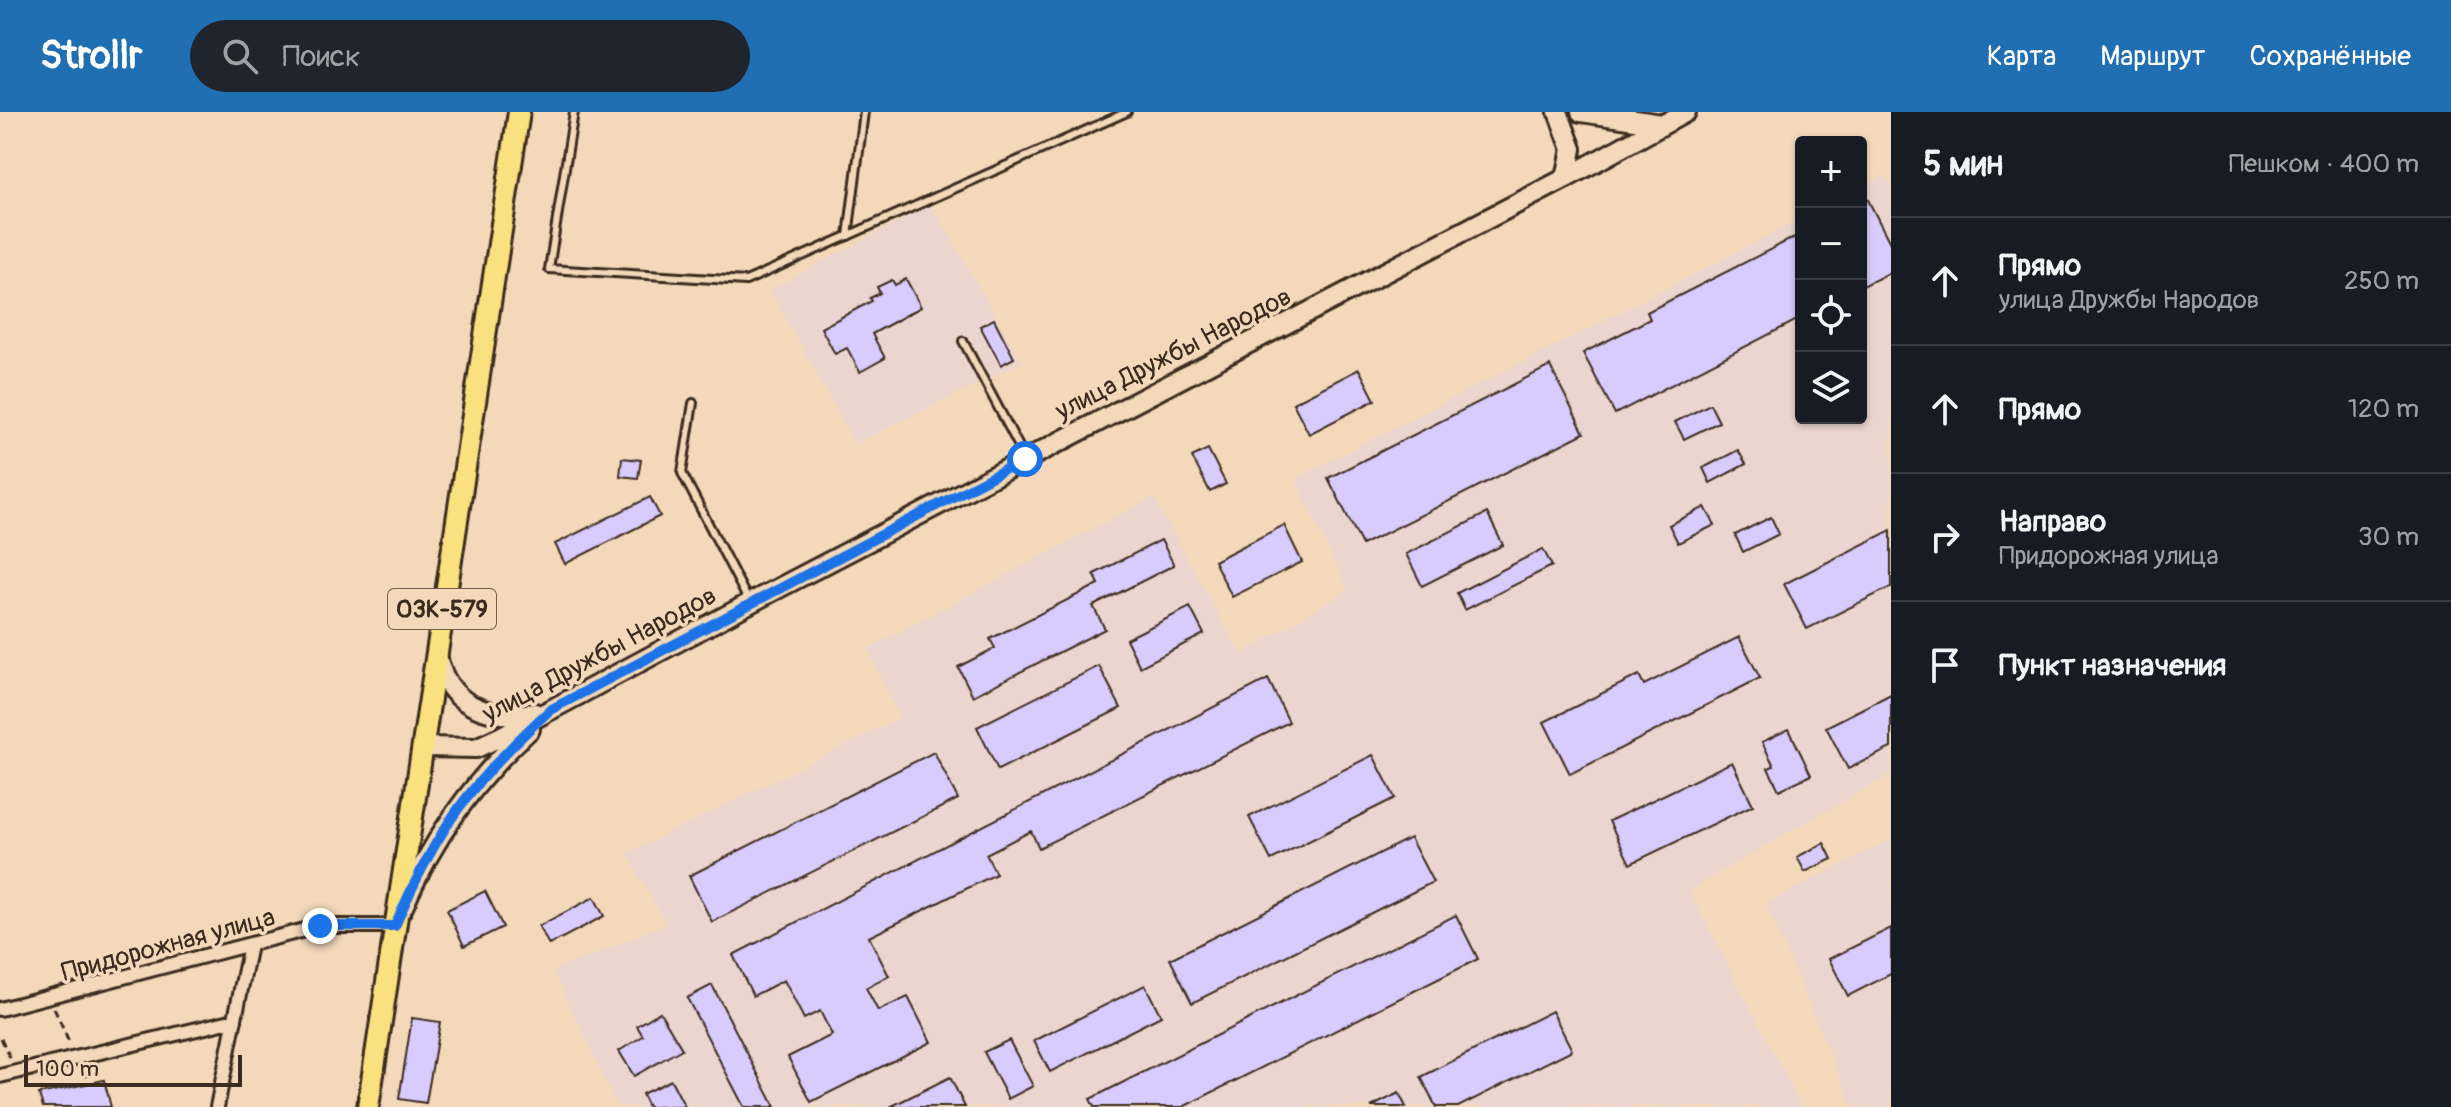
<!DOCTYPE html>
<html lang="ru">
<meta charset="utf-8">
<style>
:root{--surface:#171b24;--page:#20242c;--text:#f1f3f6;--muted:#9ea1a6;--line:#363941;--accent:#1f6fb2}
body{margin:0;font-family:Pangolin,sans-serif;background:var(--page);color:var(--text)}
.controls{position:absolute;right:24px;top:24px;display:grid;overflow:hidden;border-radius:8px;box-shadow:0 2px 6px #0004}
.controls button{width:72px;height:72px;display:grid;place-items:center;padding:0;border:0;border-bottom:2px solid var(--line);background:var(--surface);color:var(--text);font:40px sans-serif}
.scale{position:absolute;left:24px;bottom:20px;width:218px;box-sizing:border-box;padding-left:8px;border:4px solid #3b2a1e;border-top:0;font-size:22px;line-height:28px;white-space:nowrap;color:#3b2a1e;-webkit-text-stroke:6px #f3d9ba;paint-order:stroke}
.stop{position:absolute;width:24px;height:24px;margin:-18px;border:6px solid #1a73e8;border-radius:50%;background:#fff}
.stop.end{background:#1a73e8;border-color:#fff;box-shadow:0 2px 8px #0008}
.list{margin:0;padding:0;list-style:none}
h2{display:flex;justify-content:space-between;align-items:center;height:104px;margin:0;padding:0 32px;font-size:34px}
h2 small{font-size:26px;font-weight:400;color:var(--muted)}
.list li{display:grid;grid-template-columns:52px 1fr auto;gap:24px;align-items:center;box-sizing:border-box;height:128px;padding:0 32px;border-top:2px solid var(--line)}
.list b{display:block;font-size:30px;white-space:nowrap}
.list p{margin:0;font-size:26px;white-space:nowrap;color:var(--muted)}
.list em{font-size:26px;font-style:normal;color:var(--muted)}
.icon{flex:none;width:44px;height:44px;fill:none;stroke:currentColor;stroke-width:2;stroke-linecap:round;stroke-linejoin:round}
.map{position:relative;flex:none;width:1891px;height:995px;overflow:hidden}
header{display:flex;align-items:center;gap:48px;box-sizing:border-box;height:112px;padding:0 40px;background:var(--accent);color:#fff}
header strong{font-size:38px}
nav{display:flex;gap:44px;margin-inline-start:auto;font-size:28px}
.search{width:560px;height:72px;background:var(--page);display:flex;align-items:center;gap:20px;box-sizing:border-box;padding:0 28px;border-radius:44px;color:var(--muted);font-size:30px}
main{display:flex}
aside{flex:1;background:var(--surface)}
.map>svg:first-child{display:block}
.built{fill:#ebd5ce}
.building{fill:#d8cbfd;stroke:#3b2a1e;stroke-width:2}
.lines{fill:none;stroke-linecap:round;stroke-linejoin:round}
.lane-casing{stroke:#3b2a1e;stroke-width:12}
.street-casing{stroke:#3b2a1e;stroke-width:18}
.secondary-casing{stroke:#3b2a1e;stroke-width:24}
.primary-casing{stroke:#3b2a1e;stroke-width:26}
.path{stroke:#3b2a1e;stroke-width:3;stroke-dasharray:8 6;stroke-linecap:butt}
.lane{stroke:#f3d9ba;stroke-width:6}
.street{stroke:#f3d9ba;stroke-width:12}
.secondary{stroke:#f3d9ba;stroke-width:18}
.primary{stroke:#fae180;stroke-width:20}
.route{stroke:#1a73e8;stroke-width:10}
.labels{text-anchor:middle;stroke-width:7;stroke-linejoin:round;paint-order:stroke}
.shield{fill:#f3d9ba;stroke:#725e4d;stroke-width:2}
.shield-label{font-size:24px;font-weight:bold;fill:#3b2a1e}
.street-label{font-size:26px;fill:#3b2a1e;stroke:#f3d9ba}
</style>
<header>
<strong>Strollr</strong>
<div class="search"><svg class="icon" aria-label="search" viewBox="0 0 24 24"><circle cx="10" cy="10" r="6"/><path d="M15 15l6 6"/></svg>Поиск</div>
<nav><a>Карта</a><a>Маршрут</a><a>Сохранённые</a></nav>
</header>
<main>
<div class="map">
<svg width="1891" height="995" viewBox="0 0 1891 995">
<rect width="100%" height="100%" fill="#f3d9ba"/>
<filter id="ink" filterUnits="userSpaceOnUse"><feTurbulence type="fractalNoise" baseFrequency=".0125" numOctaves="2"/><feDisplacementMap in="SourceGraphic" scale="16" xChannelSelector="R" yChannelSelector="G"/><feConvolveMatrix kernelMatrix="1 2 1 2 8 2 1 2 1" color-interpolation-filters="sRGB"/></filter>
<g filter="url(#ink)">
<g class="built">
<path d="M 1885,63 L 1891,74 L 1891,662 L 1689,778 L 1802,995 L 618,995 L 553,859 L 666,812 L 627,742 L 900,606 L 867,537 L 1153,385 L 1241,542 L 1348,478 L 1295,367 L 1801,107 L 1801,306 L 1861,306 L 1861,76 Z"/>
<path d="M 931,92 L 1022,250 L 855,332 L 770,178 Z"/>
<path d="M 1891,727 L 1891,995 L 1853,995 L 1766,792 Z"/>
</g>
<g class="building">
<path d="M 1861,74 L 1891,133 L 1891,160 L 1861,175 Z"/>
<path d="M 1801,122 L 1801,206 L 1615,302 L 1583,241 L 1650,207 L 1647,200 Z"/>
<path d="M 906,167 L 921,195 L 872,222 L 885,246 L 860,260 L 847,236 L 835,242 L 821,216 L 872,189 L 870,186 L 880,181 L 877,175 L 892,168 L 895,173 Z"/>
<path d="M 994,207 L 1014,246 L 1001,253 L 980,214 Z"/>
<path d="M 1550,254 L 1584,321 L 1362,433 L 1328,366 Z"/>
<path d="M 1359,257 L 1375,288 L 1309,322 L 1293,291 Z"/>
<path d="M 1710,292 L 1719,310 L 1684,327 L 1675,310 Z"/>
<path d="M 1208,337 L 1226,372 L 1210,380 L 1192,345 Z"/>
<path d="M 1738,338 L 1746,352 L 1710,371 L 1703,356 Z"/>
<path d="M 622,346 L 641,348 L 638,366 L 620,364 Z"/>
<path d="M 650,385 L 660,404 L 565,452 L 555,432 Z"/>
<path d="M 1705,395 L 1715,413 L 1678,431 L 1669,413 Z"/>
<path d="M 1487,401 L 1503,433 L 1422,474 L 1406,442 Z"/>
<path d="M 1771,405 L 1779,422 L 1743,440 L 1735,423 Z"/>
<path d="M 1284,413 L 1302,450 L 1232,485 L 1214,449 Z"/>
<path d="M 1891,418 L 1891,475 L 1807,517 L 1784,472 Z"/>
<path d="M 1161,428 L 1174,453 L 1093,494 L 1105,517 L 973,584 L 958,555 L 995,536 L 990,527 L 1099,472 L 1094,462 Z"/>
<path d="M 1543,437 L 1552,454 L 1465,498 L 1457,481 Z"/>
<path d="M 1190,495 L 1204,522 L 1140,555 L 1126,527 Z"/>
<path d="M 1739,525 L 1760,566 L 1570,662 L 1544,610 L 1639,563 L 1644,573 Z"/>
<path d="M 1099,554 L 1121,596 L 998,658 L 977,615 Z"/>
<path d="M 1268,567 L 1289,610 L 1039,736 L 1031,719 L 986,742 L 996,762 L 869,825 L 889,864 L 866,876 L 878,899 L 908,885 L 931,930 L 811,990 L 788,945 L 832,923 L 820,899 L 804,907 L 784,868 L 753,884 L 733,843 Z"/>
<path d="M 1891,582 L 1891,636 L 1848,657 L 1826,615 Z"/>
<path d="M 1789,617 L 1811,663 L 1779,678 L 1768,656 L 1774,654 L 1762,630 Z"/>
<path d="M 934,640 L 958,687 L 712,810 L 689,764 Z"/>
<path d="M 1373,643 L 1395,686 L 1271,748 L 1249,705 Z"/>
<path d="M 1732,650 L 1753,693 L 1630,752 L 1609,709 Z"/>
<path d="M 1410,726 L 1433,770 L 1192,891 L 1170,847 Z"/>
<path d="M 1824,731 L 1832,747 L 1805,760 L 1797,745 Z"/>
<path d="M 485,779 L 503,815 L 464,834 L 447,798 Z"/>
<path d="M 594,785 L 604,804 L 549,833 L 539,814 Z"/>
<path d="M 1456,803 L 1478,847 L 1183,995 L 1094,995 L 1090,987 Z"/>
<path d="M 1891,816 L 1891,862 L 1848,884 L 1829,847 Z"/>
<path d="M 712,873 L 775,995 L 744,995 L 687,886 Z"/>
<path d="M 1145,873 L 1161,904 L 1050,960 L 1034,929 Z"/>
<path d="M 1552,899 L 1572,938 L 1458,995 L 1436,995 L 1421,965 Z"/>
<path d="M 660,900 L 682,937 L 634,964 L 619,939 L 643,924 L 637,914 Z"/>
<path d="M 412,906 L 440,910 L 426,991 L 399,987 Z"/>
<path d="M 1009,928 L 1033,974 L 1008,987 L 984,940 Z"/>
<path d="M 950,965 L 965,995 L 890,995 Z"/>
<path d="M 104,968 L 111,995 L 43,995 L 39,982 Z"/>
<path d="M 671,968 L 685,995 L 648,995 L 642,982 Z"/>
<path d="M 1399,981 L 1406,995 L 1371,995 Z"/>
</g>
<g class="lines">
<defs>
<g id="lane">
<path d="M 574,0 L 549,157 L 746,169 L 1127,0"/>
<path d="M 848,124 L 864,0"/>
<path d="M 963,229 L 1024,344"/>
<path d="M 693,291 L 682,361 L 748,488"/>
</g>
<g id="street">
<path d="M 0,897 L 320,814 L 395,814"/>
<path d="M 0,964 L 235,908"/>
<path d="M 217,995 L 250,833"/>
</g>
<g id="secondary">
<path d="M 1558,0 L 1572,37 L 1566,66"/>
<path d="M 1581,0 L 1662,12"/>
<path d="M 437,543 C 447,594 489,608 535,601"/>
<path d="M 422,635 L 476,636 L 500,625 L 750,491 L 1566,66 L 1686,0"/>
<path d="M 402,797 C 433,726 473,669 530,617"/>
</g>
<path id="primary" d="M 368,995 L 519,0"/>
</defs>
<use href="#lane" class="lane-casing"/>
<use href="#street" class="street-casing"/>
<use href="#secondary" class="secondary-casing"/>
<use href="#primary" class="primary-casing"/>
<g class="path">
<path d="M 54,896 L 70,933"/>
<path d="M 1,926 L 11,948"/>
<path d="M 83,958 L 87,965"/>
</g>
<use href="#lane" class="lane"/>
<use href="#street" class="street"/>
<use href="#secondary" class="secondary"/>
<use href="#primary" class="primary"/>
</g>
</g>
<g class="lines" filter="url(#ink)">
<path class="route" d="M 320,814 L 395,814 C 437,716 471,670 550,598 L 1025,347"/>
</g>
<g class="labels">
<rect class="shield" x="388" y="477" width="108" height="40" rx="6"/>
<g class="shield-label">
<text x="442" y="505">03К-579</text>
</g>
<g class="street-label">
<text transform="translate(1173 241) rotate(-27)" y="9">улица Дружбы Народов</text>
<text transform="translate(599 542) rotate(-28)" y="9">улица Дружбы Народов</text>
<text transform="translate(168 832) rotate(-15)" y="9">Придорожная улица</text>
</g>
</g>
</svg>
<div class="controls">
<button>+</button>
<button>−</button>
<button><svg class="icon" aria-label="locate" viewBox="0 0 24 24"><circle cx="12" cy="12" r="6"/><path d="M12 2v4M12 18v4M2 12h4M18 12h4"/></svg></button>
<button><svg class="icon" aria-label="layers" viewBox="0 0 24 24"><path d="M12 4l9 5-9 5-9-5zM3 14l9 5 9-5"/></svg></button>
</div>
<div class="scale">100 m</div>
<div class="stop" style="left:1025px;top:347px"></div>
<div class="stop end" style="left:320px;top:814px"></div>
</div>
<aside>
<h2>5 мин<small>Пешком · 400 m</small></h2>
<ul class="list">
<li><svg class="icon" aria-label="ahead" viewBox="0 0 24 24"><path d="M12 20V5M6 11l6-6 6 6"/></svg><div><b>Прямо</b><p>улица Дружбы Народов</p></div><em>250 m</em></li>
<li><svg class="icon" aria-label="ahead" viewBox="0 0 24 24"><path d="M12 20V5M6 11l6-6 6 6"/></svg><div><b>Прямо</b></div><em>120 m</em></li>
<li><svg class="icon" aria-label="right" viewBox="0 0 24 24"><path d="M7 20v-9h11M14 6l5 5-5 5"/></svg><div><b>Направо</b><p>Придорожная улица</p></div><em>30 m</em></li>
<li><svg class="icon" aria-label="arrive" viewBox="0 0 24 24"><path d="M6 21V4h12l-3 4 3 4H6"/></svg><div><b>Пункт назначения</b></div></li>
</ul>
</aside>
</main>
